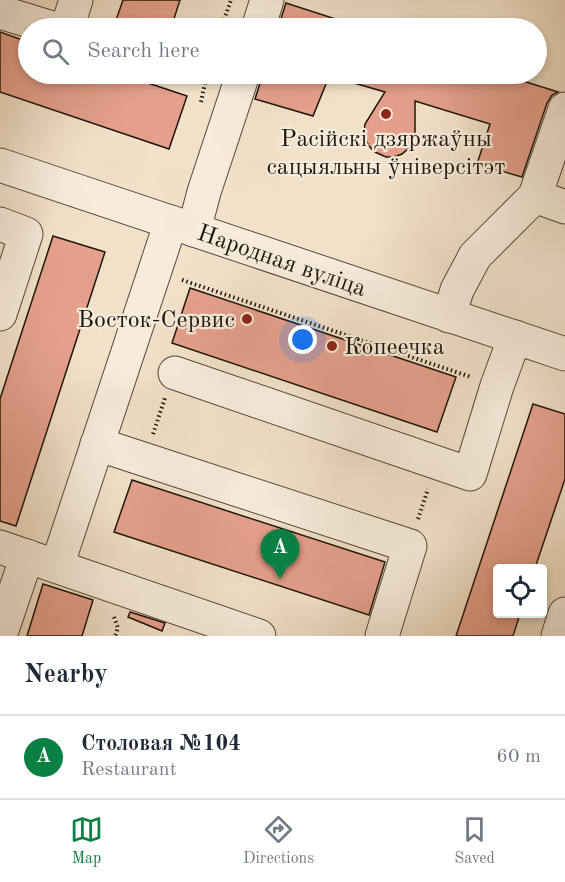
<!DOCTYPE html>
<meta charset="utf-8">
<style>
:root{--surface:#fff;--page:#f2f2f3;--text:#1f2937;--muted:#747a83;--line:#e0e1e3;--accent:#0b8043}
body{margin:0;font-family:"Old Standard TT",serif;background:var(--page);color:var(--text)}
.controls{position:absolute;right:18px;bottom:18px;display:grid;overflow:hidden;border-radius:6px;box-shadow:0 3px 9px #0003}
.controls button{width:54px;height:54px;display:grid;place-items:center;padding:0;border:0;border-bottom:2px solid var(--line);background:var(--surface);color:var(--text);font:30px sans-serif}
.you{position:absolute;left:303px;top:340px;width:21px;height:21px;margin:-15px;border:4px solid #fff;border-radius:50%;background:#1a73e8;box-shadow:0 0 0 9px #1a73e833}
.badge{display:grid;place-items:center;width:39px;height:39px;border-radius:50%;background:var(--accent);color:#fff;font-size:20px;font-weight:700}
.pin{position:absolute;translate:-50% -50px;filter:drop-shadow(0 2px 3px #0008)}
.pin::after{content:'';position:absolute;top:32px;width:21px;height:18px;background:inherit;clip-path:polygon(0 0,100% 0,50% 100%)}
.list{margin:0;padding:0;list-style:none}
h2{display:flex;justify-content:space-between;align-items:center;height:78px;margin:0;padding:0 24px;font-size:26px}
h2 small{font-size:20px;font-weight:400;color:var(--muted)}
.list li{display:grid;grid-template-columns:39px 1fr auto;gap:18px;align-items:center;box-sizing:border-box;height:84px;padding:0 24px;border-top:2px solid var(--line)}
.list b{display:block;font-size:22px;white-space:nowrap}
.list p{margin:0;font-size:20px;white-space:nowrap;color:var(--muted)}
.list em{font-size:20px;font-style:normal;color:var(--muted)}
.icon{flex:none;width:33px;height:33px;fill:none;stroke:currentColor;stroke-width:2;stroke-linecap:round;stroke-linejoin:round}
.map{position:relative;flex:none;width:565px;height:636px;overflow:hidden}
.search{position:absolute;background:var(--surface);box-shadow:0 3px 9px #0003;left:18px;right:18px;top:18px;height:66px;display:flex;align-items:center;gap:15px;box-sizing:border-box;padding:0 21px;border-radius:33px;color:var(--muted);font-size:22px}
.sheet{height:162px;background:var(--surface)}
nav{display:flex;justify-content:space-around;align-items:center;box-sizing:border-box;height:84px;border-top:2px solid var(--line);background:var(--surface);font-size:16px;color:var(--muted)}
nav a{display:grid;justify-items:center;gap:3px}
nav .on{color:var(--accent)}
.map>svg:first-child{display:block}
.building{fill:#e5a08c;stroke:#1d150b;stroke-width:1.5}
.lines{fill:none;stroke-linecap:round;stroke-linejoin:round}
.minor-casing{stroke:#52483a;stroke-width:35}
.path{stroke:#1d150b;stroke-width:4;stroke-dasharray:1.5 3;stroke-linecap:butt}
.minor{stroke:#f7ecdc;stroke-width:33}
.poi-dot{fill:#8f2418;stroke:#f7ecdc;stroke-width:2}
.labels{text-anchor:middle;stroke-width:4.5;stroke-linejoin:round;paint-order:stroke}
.poi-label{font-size:24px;fill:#1d150b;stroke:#f7ecdc}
.street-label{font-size:24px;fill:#1d150b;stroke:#f7ecdc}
</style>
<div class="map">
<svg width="565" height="636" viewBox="0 0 565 636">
<rect width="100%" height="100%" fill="#f2e1c9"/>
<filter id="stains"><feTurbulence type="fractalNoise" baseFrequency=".00333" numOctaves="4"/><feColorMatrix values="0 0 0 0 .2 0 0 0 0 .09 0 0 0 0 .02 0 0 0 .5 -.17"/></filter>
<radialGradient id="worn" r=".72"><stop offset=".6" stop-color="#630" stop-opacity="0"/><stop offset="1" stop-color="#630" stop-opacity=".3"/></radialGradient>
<g class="building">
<path d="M 123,0 L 180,0 L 171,28 L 131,28 L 115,23 Z"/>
<path d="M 286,3 L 351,24 L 351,28 L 278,28 Z"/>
<path d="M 0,32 L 28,42 L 28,74 L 121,74 L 187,96 L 169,149 L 0,92 Z"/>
<path d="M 263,74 L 330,74 L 313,116 L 255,99 Z"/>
<path d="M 341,74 L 501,74 L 558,92 L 552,95 L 547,103 L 522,177 L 477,164 L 490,124 L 415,101 L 415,135 L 410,147 L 402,154 L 394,157 L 386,157 L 375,152 L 369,146 L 365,138 L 364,132 L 365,124 L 385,92 L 340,79 Z"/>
<path d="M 53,236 L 105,252 L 16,526 L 0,521 L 0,399 Z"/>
<path d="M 190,288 L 456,377 L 437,432 L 172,343 Z"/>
<path d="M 533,404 L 565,414 L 565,479 L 535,568 L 498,568 L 498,614 L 520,614 L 513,636 L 456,636 Z"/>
<path d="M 132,480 L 385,562 L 369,615 L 114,532 Z"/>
<path d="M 43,584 L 93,600 L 82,636 L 27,636 Z"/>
<path d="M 130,612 L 165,623 L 162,631 L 128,617 Z"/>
</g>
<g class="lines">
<defs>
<g id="minor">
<path d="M 0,12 L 52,28"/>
<path d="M 67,28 L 76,0"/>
<path d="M 258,28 L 267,0"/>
<path d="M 0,165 L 565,354"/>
<path d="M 535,196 L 565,109"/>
<path d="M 0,224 L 26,234 L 0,314"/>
<path d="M 194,230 L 204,192 L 243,74"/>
<path d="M 449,316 L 457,290 L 475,256 L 535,196 L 565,207"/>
<path d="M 175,373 L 470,474 L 497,386 L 515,337"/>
<path d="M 97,444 L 410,546 L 382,636"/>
<path d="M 0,547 L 259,636"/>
<path d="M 57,566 L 171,222"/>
<path d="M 0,636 L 27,556"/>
<path d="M 558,636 L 565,614"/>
</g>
</defs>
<use href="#minor" class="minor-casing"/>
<g class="path">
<path d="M 221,28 L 231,0"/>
<path d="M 201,102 L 207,74"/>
<path d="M 182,280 L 471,377"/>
<path d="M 153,434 L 165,398"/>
<path d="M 418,519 L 428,489"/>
<path d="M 114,617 L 118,628 L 115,636"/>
</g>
<use href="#minor" class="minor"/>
</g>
<g class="poi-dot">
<circle cx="386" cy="114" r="6"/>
<circle cx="247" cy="319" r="6"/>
<circle cx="332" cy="346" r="6"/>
</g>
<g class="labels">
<g class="poi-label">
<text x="386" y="146">Расійскі дзяржаўны<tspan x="386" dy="28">сацыяльны ўніверсітэт</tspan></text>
<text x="235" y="327" text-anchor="end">Восток-Сервис</text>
<text x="344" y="354" text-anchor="start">Копеечка</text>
</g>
<g class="street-label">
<text transform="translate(282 260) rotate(19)" y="8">Народная вуліца</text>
</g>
</g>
<rect width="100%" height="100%" filter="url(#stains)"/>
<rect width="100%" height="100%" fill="url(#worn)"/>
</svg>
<div class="controls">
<button><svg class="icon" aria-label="locate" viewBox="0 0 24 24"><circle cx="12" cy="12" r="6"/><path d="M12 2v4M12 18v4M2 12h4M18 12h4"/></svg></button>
</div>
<div class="you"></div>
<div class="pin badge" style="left:280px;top:579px">A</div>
<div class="search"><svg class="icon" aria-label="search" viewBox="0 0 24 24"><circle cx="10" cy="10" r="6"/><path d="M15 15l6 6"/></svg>Search here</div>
</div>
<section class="sheet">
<h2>Nearby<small></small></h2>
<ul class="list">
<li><span class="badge">A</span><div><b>Столовая №104</b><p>Restaurant</p></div><em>60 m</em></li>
</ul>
</section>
<nav>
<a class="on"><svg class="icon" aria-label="map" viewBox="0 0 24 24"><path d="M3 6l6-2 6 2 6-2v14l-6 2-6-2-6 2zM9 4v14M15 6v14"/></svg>Map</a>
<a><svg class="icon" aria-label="directions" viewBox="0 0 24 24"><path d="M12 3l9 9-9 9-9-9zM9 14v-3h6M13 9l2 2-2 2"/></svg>Directions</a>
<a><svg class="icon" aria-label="saved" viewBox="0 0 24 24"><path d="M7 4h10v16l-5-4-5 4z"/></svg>Saved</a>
</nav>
